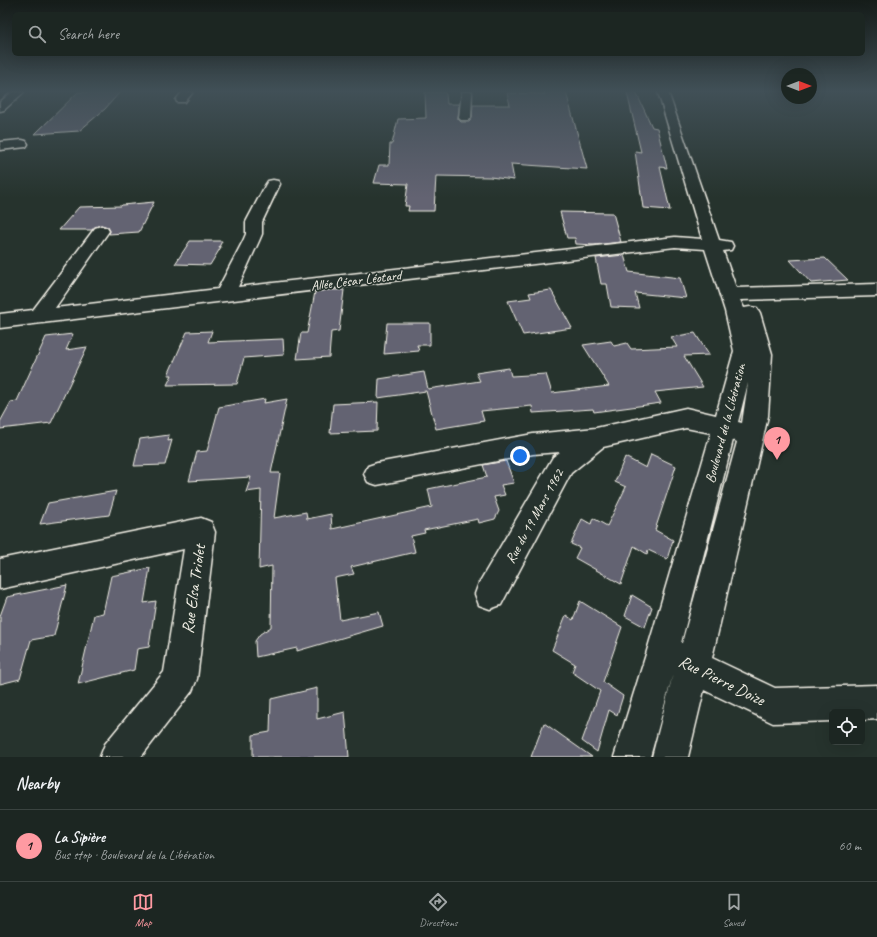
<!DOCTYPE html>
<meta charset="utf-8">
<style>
:root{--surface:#1c2622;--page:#29322f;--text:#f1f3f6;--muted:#a0a5a5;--line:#3a4340;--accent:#ff9aa2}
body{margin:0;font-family:Caveat,sans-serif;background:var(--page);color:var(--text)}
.controls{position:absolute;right:12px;bottom:12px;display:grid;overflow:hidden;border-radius:6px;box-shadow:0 4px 16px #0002}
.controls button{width:36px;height:36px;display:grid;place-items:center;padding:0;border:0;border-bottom:1px solid var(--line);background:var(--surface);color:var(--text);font:20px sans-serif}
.compass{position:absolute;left:781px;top:68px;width:36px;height:36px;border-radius:50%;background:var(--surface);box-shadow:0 4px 16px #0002;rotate:90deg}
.you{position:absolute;left:520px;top:456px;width:14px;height:14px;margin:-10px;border:3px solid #fff;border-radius:50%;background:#1a73e8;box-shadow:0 0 0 6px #1a73e833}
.badge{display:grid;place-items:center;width:26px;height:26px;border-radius:50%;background:var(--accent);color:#111;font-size:13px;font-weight:700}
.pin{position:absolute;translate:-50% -33px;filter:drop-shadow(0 1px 2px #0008)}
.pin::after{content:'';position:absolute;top:21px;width:14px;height:12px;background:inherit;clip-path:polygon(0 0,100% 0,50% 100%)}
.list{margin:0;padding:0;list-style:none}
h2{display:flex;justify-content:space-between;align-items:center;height:52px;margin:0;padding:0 16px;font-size:17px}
h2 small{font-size:13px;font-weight:400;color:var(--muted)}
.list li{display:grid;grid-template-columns:26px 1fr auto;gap:12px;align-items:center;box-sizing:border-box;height:72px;padding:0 16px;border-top:1px solid var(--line)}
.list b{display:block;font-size:15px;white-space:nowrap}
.list p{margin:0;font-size:13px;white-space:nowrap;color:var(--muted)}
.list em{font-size:13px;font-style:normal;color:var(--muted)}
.icon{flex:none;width:22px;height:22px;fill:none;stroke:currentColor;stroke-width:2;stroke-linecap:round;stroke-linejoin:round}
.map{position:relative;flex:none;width:877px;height:757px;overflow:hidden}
.search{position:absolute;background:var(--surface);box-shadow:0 4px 16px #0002;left:12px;right:12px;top:12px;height:44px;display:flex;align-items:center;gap:10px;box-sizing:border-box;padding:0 14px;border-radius:6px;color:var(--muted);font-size:15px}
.sheet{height:124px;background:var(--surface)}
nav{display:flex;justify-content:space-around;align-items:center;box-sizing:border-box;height:56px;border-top:1px solid var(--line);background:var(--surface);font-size:11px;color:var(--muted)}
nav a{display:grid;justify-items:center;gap:2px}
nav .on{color:var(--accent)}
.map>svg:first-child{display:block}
.building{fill:#636472;stroke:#f4f1e8}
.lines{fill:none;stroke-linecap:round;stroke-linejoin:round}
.minor-casing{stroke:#f4f1e8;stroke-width:3}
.minor{fill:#26332d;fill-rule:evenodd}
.labels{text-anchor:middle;stroke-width:3.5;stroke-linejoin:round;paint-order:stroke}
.street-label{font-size:14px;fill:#f4f1e8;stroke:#26332d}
.near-street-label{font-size:17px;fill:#f4f1e8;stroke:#26332d}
</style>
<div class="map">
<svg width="877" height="757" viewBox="0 0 877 757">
<rect width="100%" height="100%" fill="#26332d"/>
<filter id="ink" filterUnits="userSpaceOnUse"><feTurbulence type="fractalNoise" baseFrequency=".025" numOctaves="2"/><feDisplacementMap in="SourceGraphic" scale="8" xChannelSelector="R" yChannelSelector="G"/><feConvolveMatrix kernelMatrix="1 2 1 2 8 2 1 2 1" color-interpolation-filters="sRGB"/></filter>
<g filter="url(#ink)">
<g class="building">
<path d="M 78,92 L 120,92 L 105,109 L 79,131 L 35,134 Z"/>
<path d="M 425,92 L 444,92 L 446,94 L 447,104 L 459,104 L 458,119 L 461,122 L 469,122 L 472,118 L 473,105 L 510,105 L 507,93 L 545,94 L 544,92 L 566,92 L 587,169 L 511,164 L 514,180 L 490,177 L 436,176 L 434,211 L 408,211 L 409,206 L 405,206 L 408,184 L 374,183 L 379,165 L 389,165 L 390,144 L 392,144 L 398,119 L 426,118 Z"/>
<path d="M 630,92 L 636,92 L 652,127 L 657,128 L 667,168 L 660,167 L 670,210 L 643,208 L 635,151 L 641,152 L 627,93 Z"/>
<path d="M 154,202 L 139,232 L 109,234 L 110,231 L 108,227 L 101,225 L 95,227 L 92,230 L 59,230 L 79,207 L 121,206 L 122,205 Z"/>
<path d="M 560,212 L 613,213 L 621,242 L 594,245 L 576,244 L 575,238 L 567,238 Z"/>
<path d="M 190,241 L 222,241 L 219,247 L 221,247 L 210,265 L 175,264 Z"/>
<path d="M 624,255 L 629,272 L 680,278 L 686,298 L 635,293 L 639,308 L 611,307 L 607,284 L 601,284 L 596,258 Z"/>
<path d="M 825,258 L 848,280 L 811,283 L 790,260 Z"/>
<path d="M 329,290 L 344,290 L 339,331 L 331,332 L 329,357 L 297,359 L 301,333 L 307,333 L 315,292 Z"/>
<path d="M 551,290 L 572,328 L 523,335 L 508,301 L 531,298 L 529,293 Z"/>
<path d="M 387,323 L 430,323 L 430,345 L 417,345 L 419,351 L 384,354 Z"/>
<path d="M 212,331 L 208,342 L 283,339 L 284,355 L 244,358 L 237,384 L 167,385 L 172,375 L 168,375 L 187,332 Z"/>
<path d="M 695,333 L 709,355 L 684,356 L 703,387 L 655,392 L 661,403 L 594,412 L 593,409 L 533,413 L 532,406 L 481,411 L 484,421 L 436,429 L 426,391 L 378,398 L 379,379 L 424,372 L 428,389 L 480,381 L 476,373 L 509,368 L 511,376 L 546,374 L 552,393 L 609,386 L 583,345 L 611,341 L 614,346 L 627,343 L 631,349 L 677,347 L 671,337 Z"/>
<path d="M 73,334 L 66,350 L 87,347 L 51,423 L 0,429 L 0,422 L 11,402 L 17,401 L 46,337 Z"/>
<path d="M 265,399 L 264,403 L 287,399 L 271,473 L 280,473 L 274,518 L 306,512 L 307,519 L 331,514 L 332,529 L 432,507 L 428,489 L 487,477 L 483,465 L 506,461 L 514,483 L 501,485 L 505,495 L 494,497 L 499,511 L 495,519 L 479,523 L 478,519 L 424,530 L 425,533 L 411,536 L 415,552 L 351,567 L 354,574 L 335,578 L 340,620 L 379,612 L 383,626 L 297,651 L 297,648 L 256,657 L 255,641 L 260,634 L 271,627 L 272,566 L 259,569 L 261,490 L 246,492 L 251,477 L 189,481 L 197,452 L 207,451 L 219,407 Z"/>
<path d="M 378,402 L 377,431 L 330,433 L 333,404 Z"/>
<path d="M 169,435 L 168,441 L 172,440 L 165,465 L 134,466 L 140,439 Z"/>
<path d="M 651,454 L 676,466 L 655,530 L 673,540 L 667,559 L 648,550 L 647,554 L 634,546 L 621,584 L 575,558 L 580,548 L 571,544 L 582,519 L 591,524 L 593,518 L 607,526 L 626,487 L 615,482 L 625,457 L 646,468 Z"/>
<path d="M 116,491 L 109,515 L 40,524 L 48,503 Z"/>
<path d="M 150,568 L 144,603 L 156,601 L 149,647 L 137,649 L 134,670 L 78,684 L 94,615 L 103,613 L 111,576 Z"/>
<path d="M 67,585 L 54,636 L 31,640 L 20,679 L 0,684 L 0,616 L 7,597 Z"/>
<path d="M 632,595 L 652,607 L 645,627 L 625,616 Z"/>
<path d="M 580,601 L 622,627 L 603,682 L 623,696 L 617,715 L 609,710 L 597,752 L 582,741 L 600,691 L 572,672 L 575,664 L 552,650 L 566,615 L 573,620 Z"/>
<path d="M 317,688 L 317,719 L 345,712 L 349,757 L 253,757 L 253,735 L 270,732 L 271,699 Z"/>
<path d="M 544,723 L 592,757 L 531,757 Z"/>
</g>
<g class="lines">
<defs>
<g id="minor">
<path d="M 12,92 L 24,92 L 4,110 L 0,111 L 0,102 Z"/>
<path d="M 182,92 L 193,92 L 185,102 L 177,102 L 176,100 Z"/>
<path d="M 462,92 L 472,92 L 471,118 L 469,120 L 461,120 L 459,118 Z"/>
<path d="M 658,92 L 668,92 L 719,240 L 731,242 L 733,246 L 731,250 L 723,251 L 736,288 L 877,284 L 877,296 L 740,300 L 744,308 L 750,307 L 757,308 L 760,313 L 772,354 L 768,416 L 712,658 L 775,688 L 877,685 L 877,719 L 862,720 L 862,712 L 832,712 L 832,721 L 773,723 L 704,690 L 688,757 L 652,757 L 673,674 L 650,757 L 614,757 L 647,651 L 711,433 L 686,428 L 603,447 L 571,473 L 501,605 L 490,609 L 479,605 L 475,594 L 479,583 L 553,457 L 560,452 L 533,454 L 377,485 L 368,482 L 364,474 L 368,466 L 377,463 L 533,434 L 596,428 L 686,408 L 716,415 L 734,351 L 725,311 L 705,249 L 675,247 L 0,328 L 0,314 L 33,310 L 95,228 L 101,226 L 107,228 L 109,231 L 55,308 L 218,289 L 243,241 L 246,234 L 246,222 L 266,184 L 268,181 L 273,180 L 278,181 L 280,184 L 262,222 L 262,234 L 259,241 L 238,287 L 675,237 L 702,239 ZM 748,383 L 742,423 L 738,422 ZM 733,440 L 737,442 L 682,643 L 681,643 Z"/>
<path d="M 22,140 L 26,141 L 28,144 L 26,147 L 0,150 L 0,142 Z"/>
<path d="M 201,518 L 211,522 L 215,532 L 197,679 L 192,691 L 141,757 L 100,757 L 105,744 L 164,672 L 184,549 L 0,589 L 0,559 Z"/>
</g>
</defs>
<use href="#minor" class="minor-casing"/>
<use href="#minor" class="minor"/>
</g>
</g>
<linearGradient id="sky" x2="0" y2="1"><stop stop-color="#151c19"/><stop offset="0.46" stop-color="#415057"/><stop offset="1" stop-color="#415057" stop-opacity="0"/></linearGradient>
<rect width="877" height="198" fill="url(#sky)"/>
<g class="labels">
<g class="street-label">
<text transform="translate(356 280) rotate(-7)" y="5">Allée César Léotard</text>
<text transform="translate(725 423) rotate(-75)" y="5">Boulevard de la Libération</text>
<text transform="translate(534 516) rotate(-61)" y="5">Rue du 19 Mars 1962</text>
</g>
<g class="near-street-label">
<text transform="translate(193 589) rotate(-82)" y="6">Rue Elsa Triolet</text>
<text transform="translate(722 680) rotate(26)" y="6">Rue Pierre Doize</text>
</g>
</g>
</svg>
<div class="controls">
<button><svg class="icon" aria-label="locate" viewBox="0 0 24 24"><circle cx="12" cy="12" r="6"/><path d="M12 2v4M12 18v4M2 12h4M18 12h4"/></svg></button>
</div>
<svg class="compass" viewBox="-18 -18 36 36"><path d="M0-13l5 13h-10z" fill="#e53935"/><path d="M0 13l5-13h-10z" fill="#a0a5a5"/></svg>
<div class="you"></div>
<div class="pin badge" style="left:777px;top:460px">1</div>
<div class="search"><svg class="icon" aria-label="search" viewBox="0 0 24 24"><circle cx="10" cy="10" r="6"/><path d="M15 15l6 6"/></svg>Search here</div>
</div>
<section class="sheet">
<h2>Nearby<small></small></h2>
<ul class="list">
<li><span class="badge">1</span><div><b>La Sipière</b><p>Bus stop · Boulevard de la Libération</p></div><em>60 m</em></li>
</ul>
</section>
<nav>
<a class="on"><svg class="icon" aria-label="map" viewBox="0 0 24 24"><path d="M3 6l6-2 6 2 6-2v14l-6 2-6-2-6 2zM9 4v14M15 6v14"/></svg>Map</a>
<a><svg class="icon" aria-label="directions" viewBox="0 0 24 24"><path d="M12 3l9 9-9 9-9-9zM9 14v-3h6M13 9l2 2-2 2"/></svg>Directions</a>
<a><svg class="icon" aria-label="saved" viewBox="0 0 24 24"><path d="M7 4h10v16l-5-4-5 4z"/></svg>Saved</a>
</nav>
